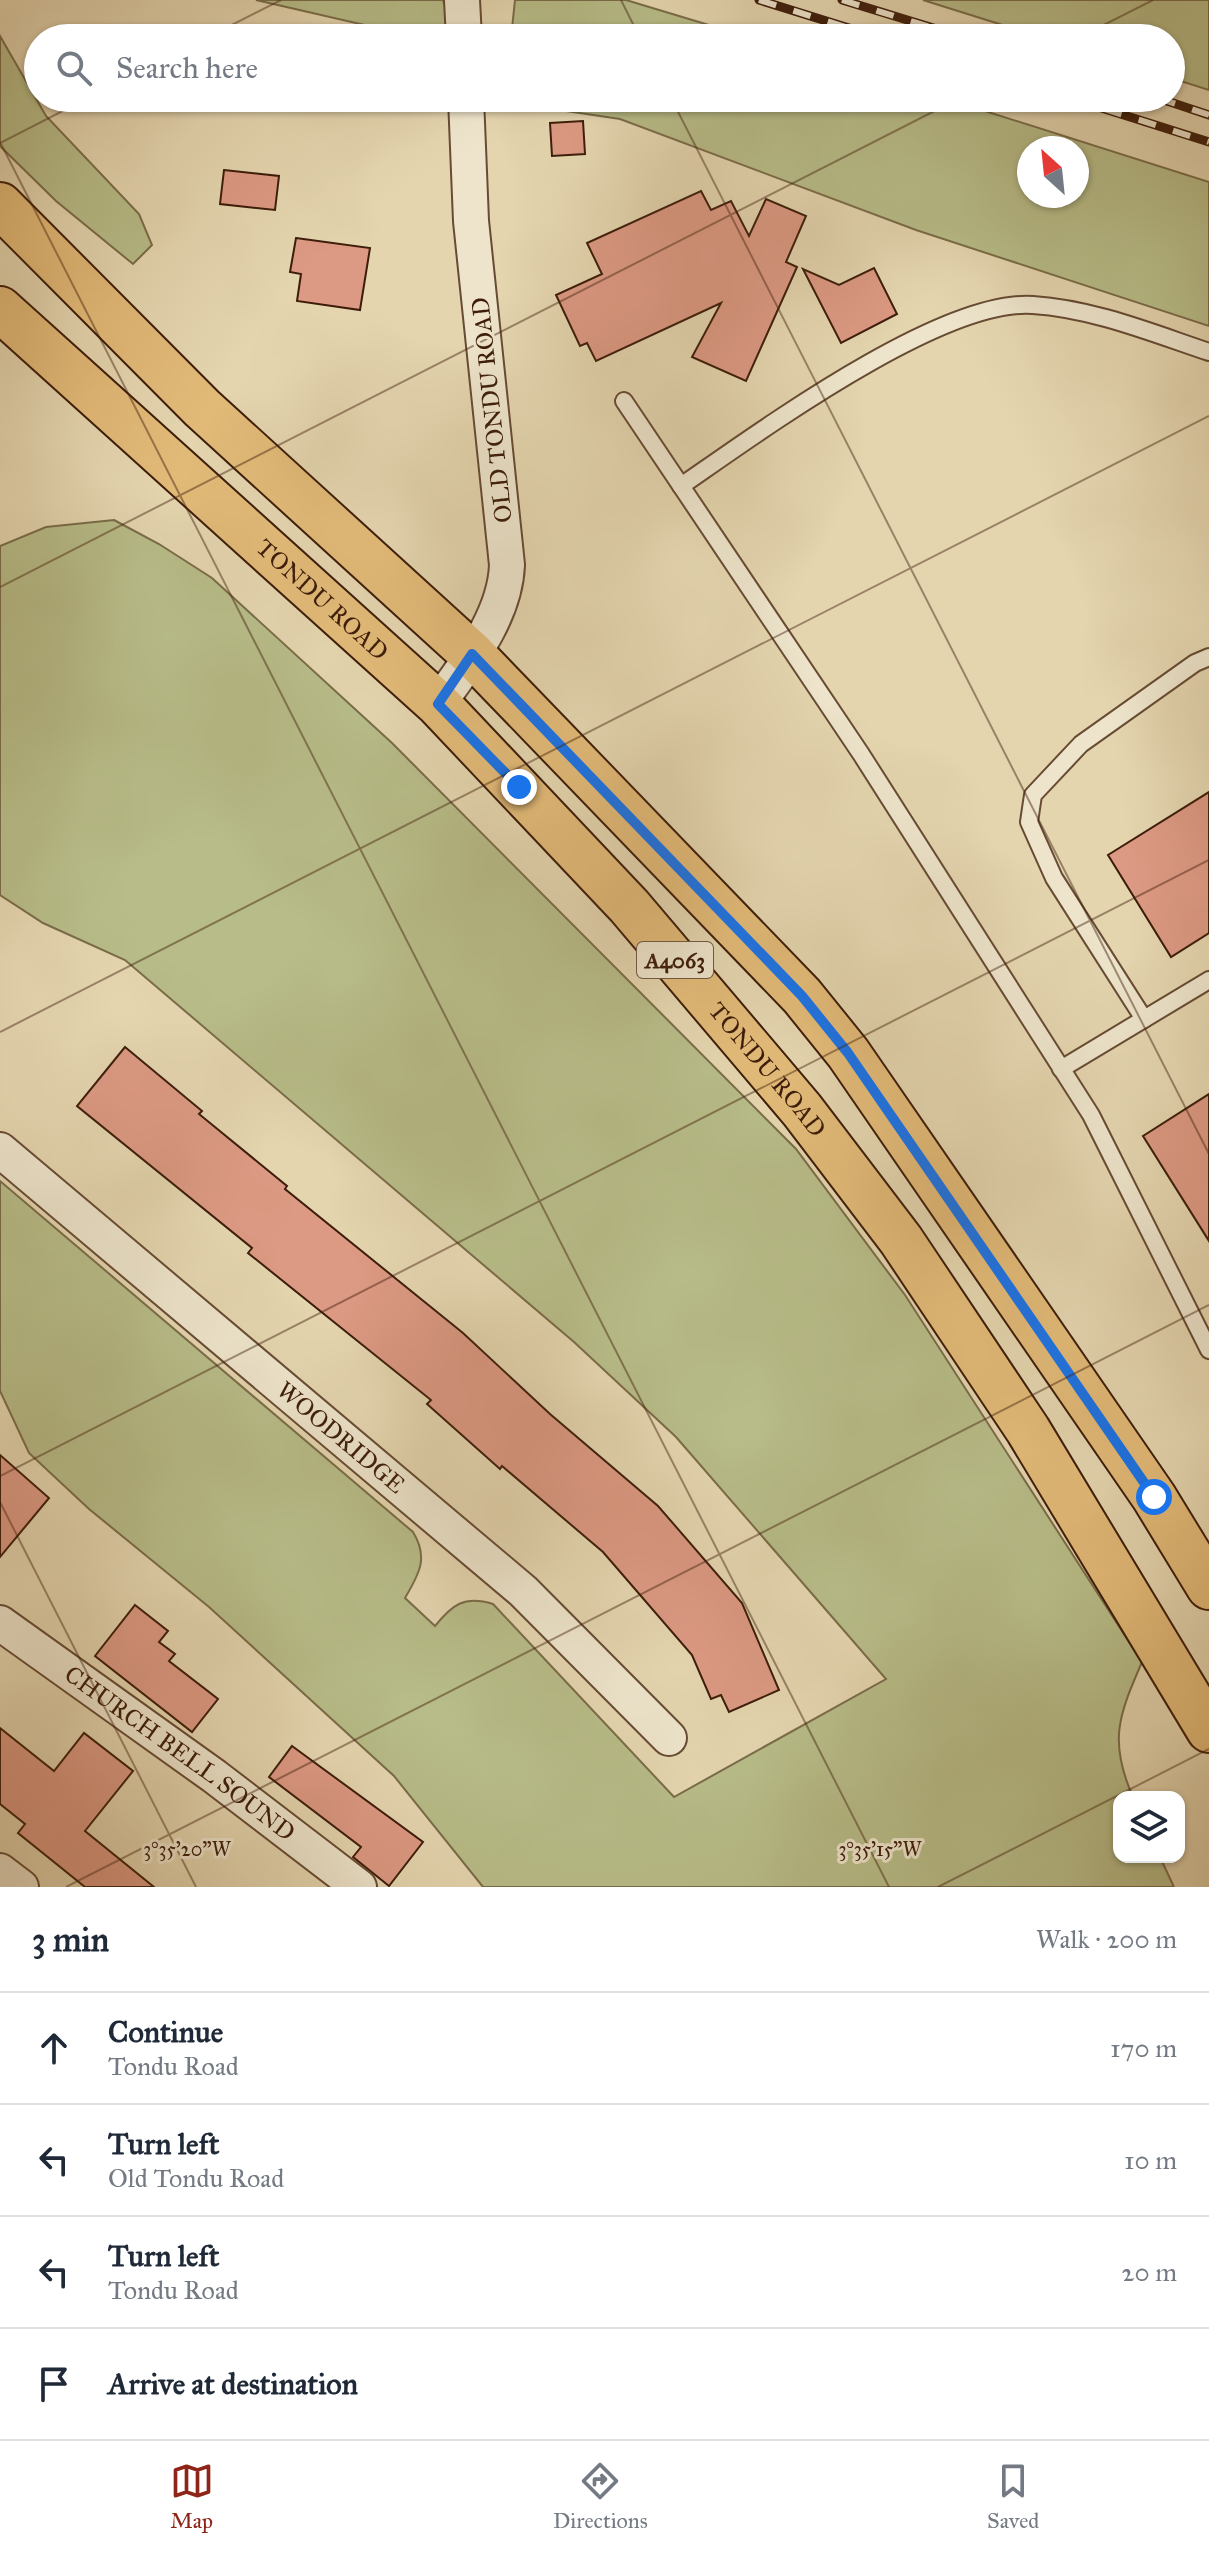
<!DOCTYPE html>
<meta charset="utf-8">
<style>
:root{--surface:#fff;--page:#f6f6f7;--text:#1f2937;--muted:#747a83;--line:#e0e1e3;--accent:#8f2418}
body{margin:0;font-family:"IM FELL Great Primer",serif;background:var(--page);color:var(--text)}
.controls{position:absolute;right:24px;bottom:24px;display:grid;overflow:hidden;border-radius:16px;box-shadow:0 2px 6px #0004}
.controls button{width:72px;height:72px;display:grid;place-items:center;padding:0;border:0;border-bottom:2px solid var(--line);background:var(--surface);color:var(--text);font:40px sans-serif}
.compass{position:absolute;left:1017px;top:136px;width:72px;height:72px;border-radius:50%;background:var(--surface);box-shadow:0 2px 6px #0004;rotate:333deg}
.stop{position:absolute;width:24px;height:24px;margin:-18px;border:6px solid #1a73e8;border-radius:50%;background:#fff}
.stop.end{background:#1a73e8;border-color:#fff;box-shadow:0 2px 8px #0008}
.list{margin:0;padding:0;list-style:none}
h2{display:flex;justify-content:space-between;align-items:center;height:104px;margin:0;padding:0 32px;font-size:34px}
h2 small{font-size:26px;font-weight:400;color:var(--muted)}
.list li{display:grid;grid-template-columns:52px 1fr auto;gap:24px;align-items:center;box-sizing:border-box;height:112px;padding:0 32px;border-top:2px solid var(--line)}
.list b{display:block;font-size:30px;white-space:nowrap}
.list p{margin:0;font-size:26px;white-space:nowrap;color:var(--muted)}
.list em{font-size:26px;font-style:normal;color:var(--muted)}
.icon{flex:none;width:44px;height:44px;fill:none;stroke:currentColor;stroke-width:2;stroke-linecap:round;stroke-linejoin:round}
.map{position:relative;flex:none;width:1209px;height:1887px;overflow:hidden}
.search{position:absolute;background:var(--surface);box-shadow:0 2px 6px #0004;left:24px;right:24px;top:24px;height:88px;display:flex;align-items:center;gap:20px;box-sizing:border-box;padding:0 28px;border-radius:44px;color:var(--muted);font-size:30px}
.sheet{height:552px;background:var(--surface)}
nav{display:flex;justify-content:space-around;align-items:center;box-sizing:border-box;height:112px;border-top:2px solid var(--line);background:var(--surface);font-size:22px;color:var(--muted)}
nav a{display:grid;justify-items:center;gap:4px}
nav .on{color:var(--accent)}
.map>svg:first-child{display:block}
.green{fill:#b7bc88;stroke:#7a6c49;stroke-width:2;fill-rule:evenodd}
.building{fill:#dc9983;stroke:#3d1d0a;stroke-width:2}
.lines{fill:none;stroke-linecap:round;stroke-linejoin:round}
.service-casing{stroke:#674b33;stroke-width:20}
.minor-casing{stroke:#674b33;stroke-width:38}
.primary-casing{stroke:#3d1d0a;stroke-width:48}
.service{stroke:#ede4cb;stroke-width:16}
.minor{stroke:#ede4cb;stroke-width:34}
.primary{stroke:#e2ba78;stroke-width:44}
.rail-casing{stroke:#3d1d0a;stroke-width:9}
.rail{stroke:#ede4cb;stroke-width:6;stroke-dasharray:18;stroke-linecap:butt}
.route{stroke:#1a73e8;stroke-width:10}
.ticks{fill:none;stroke:#3d1d0a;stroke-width:2;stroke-opacity:0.45}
.labels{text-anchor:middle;stroke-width:6;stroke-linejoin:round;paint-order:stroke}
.shield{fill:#ede4cb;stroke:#725944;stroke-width:2}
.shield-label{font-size:22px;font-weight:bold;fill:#3d1d0a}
.street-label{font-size:24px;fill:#3d1d0a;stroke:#ede4cb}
.ticks-label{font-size:20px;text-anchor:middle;fill:#3d1d0a;stroke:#ede4cb;stroke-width:6;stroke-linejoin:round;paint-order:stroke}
</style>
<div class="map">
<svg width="1209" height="1887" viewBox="0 0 1209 1887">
<rect width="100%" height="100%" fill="#e4d5af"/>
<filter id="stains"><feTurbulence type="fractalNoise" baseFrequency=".0025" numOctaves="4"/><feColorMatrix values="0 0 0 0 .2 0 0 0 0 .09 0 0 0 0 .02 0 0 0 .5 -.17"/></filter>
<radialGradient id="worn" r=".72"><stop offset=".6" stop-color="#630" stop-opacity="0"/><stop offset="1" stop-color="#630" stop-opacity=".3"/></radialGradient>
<g class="green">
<path d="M 256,0 L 443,0 L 449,20 L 443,38 L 421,38 Z"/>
<path d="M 515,0 L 626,0 L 752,38 L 511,38 Z"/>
<path d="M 923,0 L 1209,0 L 1209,90 L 1171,78 L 1171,38 L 1044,38 Z"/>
<path d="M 0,36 L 46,116 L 139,214 L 152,245 L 133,264 L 56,201 L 0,146 Z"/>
<path d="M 530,98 L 944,98 L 1209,182 L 1209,326 L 916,230 L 620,119 L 553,109 ZM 1029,148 L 1077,148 L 1077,196 L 1029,196 Z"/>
<path d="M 114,520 L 159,544 L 212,578 L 392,743 L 796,1149 L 905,1295 L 1142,1662 C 1119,1715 1108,1741 1133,1797 L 1119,1797 L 1119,1857 L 1160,1857 L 1174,1887 L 483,1887 L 394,1776 L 209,1607 L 89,1509 L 29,1453 L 0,1391 L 0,1181 L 413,1532 C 429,1558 419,1574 405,1598 L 435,1626 C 452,1605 464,1595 493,1604 L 674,1797 L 886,1679 L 676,1437 L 574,1342 L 125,960 L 43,923 L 0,895 L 0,546 L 46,527 Z"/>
</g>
<g class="building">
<path d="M 583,121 L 585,154 L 552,156 L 550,123 Z"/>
<path d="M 224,170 L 279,176 L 275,210 L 220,204 Z"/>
<path d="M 701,191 L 711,210 L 731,201 L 749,236 L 766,199 L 806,216 L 786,262 L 797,267 L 746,381 L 692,357 L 721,303 L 596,361 L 587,343 L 580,346 L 556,295 L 602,274 L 587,243 Z"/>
<path d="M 296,238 L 370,248 L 360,310 L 297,301 L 301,274 L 290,272 Z"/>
<path d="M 874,268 L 897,314 L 841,343 L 803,269 L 839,285 Z"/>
<path d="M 1209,792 L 1209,933 L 1171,957 L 1108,855 Z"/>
<path d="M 125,1047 L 202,1111 L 199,1114 L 287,1186 L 285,1189 L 463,1333 L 550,1414 L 658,1506 L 742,1603 L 779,1690 L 729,1712 L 721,1695 L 711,1699 L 692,1655 L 603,1552 L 502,1466 L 500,1469 L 427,1404 L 431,1400 L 248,1253 L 252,1248 L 77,1106 Z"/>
<path d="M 1209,1094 L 1209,1241 L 1143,1136 Z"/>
<path d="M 0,1455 L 49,1498 L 0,1557 Z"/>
<path d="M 135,1605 L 168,1631 L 159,1642 L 175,1654 L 169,1661 L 218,1699 L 192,1732 L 95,1656 Z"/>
<path d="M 0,1728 L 54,1771 L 84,1733 L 133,1771 L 85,1831 L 154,1887 L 85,1887 L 18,1833 L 25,1824 L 0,1804 Z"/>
<path d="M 292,1746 L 423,1842 L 389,1886 L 353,1857 L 361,1847 L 269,1777 Z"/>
</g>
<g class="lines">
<defs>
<g id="service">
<path d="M 624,401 L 861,754 L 1091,1115 L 1209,1350"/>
<path d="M 681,486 C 758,433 942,298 1033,305 C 1094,309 1152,333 1209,352"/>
<path d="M 1144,1019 L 1054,878 L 1029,822 L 1033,795 L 1081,744 L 1195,663 L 1209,657"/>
<path d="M 1061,1069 L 1209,980"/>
</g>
<g id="minor">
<path d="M 462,0 L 464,38"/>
<path d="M 438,704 C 467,663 505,617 507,565 L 471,221 L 466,98"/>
<path id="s1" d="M 0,1150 L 523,1591 L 669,1738"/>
<path id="s2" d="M 0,1623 L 214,1776 L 359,1887"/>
<path d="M 0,1871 L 21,1887"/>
</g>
<g id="primary">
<path d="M 0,205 L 202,408 L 472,654 L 802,996 L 848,1053 L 1154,1497 L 1209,1587"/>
<path id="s3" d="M 0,309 L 438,704 L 629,906 L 802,1110 L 901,1240 L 1028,1430 L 1209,1730"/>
</g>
</defs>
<use href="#service" class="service-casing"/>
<use href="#minor" class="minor-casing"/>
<use href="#primary" class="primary-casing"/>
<use href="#service" class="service"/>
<use href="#minor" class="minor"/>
<use href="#primary" class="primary"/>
<defs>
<g id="rail">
<path d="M 759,0 L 881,38"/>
<path d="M 842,0 L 966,38"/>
<path d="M 1070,98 L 1209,142"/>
<path d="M 1158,98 L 1209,115"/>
</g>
</defs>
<use href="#rail" class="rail-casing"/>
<use href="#rail" class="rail"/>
</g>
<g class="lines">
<path class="route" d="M 519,787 L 438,704 L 472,654 L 802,996 L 848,1053 L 1154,1497"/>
</g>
<path class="ticks" d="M 621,0 L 640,38M 206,38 L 281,0M 1078,38 L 1153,0M 671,98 L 1209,1154M 0,142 L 889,1887M 0,143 L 88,98M 0,587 L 960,98M 0,1032 L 1209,416M 0,1476 L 1209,860M 0,1502 L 196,1887M 66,1887 L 1209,1305M 938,1887 L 1209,1749"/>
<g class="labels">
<rect class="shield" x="637" y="942" width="76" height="36" rx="6"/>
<g class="shield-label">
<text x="675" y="968">A4063</text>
</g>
<g class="street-label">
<text transform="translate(492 410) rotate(-96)" y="8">OLD TONDU ROAD</text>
<text dy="8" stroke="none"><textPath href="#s3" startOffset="434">TONDU ROAD</textPath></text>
<text dy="8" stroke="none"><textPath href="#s3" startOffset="1082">TONDU ROAD</textPath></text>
<text dy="8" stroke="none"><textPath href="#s1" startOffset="446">WOODRIDGE</textPath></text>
<text dy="8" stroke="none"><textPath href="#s2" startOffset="222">CHURCH BELL SOUND</textPath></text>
</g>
</g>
<g class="ticks-label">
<text x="187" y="1856">3°35'20"W</text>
<text x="880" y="1856">3°35'15"W</text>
</g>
<rect width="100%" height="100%" filter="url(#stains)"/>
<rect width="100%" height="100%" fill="url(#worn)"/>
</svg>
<div class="controls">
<button><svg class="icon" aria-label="layers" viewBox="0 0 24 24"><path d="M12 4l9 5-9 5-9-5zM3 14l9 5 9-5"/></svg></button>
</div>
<svg class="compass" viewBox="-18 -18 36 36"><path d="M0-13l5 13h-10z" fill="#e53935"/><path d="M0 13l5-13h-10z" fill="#747a83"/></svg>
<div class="stop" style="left:1154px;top:1497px"></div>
<div class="stop end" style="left:519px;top:787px"></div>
<div class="search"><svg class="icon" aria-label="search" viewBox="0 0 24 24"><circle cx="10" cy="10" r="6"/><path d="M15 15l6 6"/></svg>Search here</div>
</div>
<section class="sheet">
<h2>3 min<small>Walk · 200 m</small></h2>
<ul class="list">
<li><svg class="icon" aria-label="ahead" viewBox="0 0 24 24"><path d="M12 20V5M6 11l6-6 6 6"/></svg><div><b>Continue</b><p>Tondu Road</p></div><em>170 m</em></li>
<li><svg class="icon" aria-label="left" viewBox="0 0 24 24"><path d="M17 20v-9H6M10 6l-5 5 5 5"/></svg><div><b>Turn left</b><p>Old Tondu Road</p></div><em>10 m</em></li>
<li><svg class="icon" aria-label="left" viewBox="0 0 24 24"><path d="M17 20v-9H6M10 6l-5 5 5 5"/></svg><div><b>Turn left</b><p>Tondu Road</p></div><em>20 m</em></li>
<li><svg class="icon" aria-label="arrive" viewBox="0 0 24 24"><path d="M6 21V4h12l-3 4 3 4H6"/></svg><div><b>Arrive at destination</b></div></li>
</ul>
</section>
<nav>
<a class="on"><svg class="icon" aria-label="map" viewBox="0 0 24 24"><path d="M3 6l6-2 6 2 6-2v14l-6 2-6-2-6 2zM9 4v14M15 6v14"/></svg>Map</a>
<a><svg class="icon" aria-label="directions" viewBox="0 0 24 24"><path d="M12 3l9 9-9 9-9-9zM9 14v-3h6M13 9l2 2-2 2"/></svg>Directions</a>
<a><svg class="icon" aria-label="saved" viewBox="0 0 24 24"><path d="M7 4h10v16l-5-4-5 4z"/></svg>Saved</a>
</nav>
